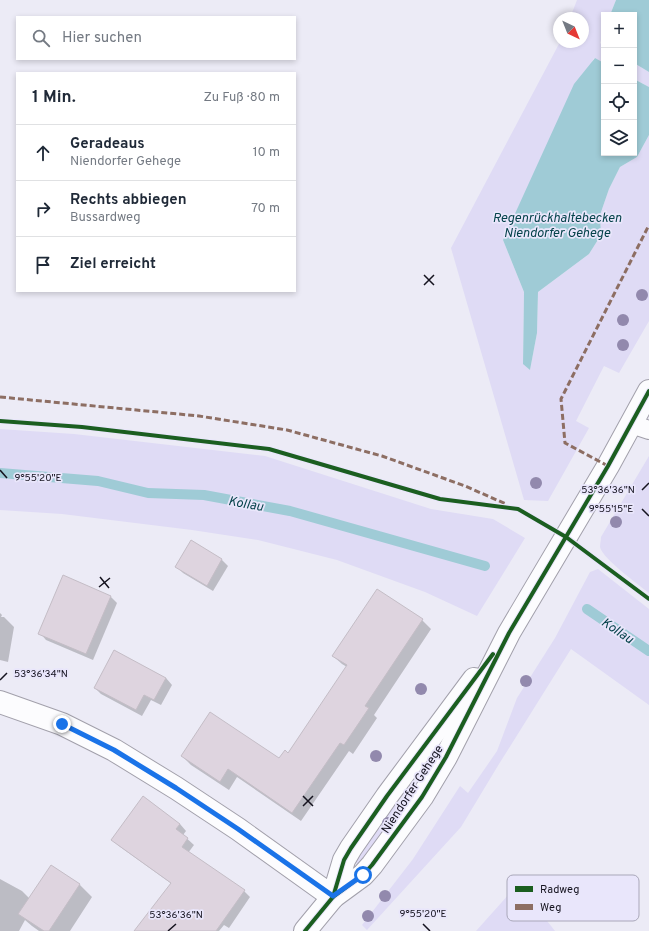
<!DOCTYPE html>
<html lang="de">
<meta charset="utf-8">
<style>
:root{--surface:#fff;--page:#f2f2f3;--text:#1f2937;--muted:#747a83;--line:#e0e1e3}
body{margin:0;font-family:Overpass,sans-serif;background:var(--page);color:var(--text)}
.controls{position:absolute;right:12px;top:12px;display:grid;overflow:hidden;border-radius:0px;box-shadow:0 2px 6px #0003}
.controls button{width:36px;height:36px;display:grid;place-items:center;padding:0;border:0;border-bottom:1px solid var(--line);background:var(--surface);color:var(--text);font:20px sans-serif}
.compass{position:absolute;left:553px;top:12px;width:36px;height:36px;border-radius:50%;background:var(--surface);box-shadow:0 2px 6px #0003;rotate:137deg}
.stop{position:absolute;width:12px;height:12px;margin:-9px;border:3px solid #1a73e8;border-radius:50%;background:#fff}
.stop.end{background:#1a73e8;border-color:#fff;box-shadow:0 1px 4px #0008}
.list{margin:0;padding:0;list-style:none}
h2{display:flex;justify-content:space-between;align-items:center;height:52px;margin:0;padding:0 16px;font-size:17px}
h2 small{font-size:13px;font-weight:400;color:var(--muted)}
.list li{display:grid;grid-template-columns:26px 1fr auto;gap:12px;align-items:center;box-sizing:border-box;height:56px;padding:0 16px;border-top:1px solid var(--line)}
.list b{display:block;font-size:15px;white-space:nowrap}
.list p{margin:0;font-size:13px;white-space:nowrap;color:var(--muted)}
.list em{font-size:13px;font-style:normal;color:var(--muted)}
.icon{flex:none;width:22px;height:22px;fill:none;stroke:currentColor;stroke-width:2;stroke-linecap:round;stroke-linejoin:round}
.map{position:relative;flex:none;width:649px;height:931px;overflow:hidden}
.search{position:absolute;background:var(--surface);box-shadow:0 2px 6px #0003;left:16px;top:16px;width:280px;height:44px;display:flex;align-items:center;gap:10px;box-sizing:border-box;padding:0 14px;border-radius:0px;color:var(--muted);font-size:15px}
.panel{position:absolute;background:var(--surface);box-shadow:0 2px 6px #0003;left:16px;top:72px;width:280px;height:220px;border-radius:0px}
.map>svg:first-child{display:block}
.green{fill:#dfdbf5}
.water{fill:#9fcbd6}
.shadow{fill:#0003}
.lines{fill:none;stroke-linecap:round;stroke-linejoin:round}
.stream{stroke:#9fcbd6;stroke-width:10}
.building{fill:#ded4df;stroke:#c4bdc6}
.service-casing{stroke:#a2a0ab;stroke-width:20}
.minor-casing{stroke:#a2a0ab;stroke-width:24}
.tertiary-casing{stroke:#a2a0ab;stroke-width:24}
.service{stroke:#fcfcfe;stroke-width:18}
.minor{stroke:#fcfcfe;stroke-width:22}
.tertiary{stroke:#fcfcfe;stroke-width:22}
.quiet{stroke:#8d6e63;stroke-width:3;stroke-dasharray:6 3;stroke-linecap:butt}
.cycleway-casing{stroke:#e9e6fb;stroke-width:6}
.cycleway{stroke:#1b5e20;stroke-width:4}
.tree{fill:#9289ad}
.route{stroke:#1a73e8;stroke-width:5}
.ticks{fill:none;stroke:#15131f;stroke-width:1.5}
.labels{text-anchor:middle;stroke-width:3.5;stroke-linejoin:round;paint-order:stroke}
.street-label{font-size:12px;fill:#15131f;stroke:#e9e6fb}
.water-label{font-size:13px;font-style:italic;fill:#05424a;stroke:#e9e6fb}
.key{fill:#e9e6fb;stroke:#a9a7b9;stroke-width:1}
.key-label{font-size:11px;fill:#15131f}
.ticks-label{font-size:10px;text-anchor:middle;fill:#15131f;stroke:#e9e6fb;stroke-width:3.5;stroke-linejoin:round;paint-order:stroke}
</style>
<div class="map">
<svg width="649" height="931" viewBox="0 0 649 931">
<rect width="100%" height="100%" fill="#ecebf6"/>
<g class="green">
<path d="M 577,0 L 616,0 L 610,15 L 604,15 L 604,32 L 600,43 L 604,46 L 604,63 L 594,58 L 503,240 L 524,292 L 523,363 L 530,370 L 537,333 L 538,292 L 589,254 L 601,235 L 600,215 L 609,189 L 620,167 L 637,157 L 649,135 L 649,321 L 619,373 L 604,366 L 576,421 L 589,428 L 548,501 L 524,500 L 451,248 L 560,42 L 583,42 L 583,18 L 570,18 Z"/>
<path d="M 634,63 L 649,72 L 649,87 L 634,79 Z"/>
<path d="M 0,429 L 74,434 L 265,456 L 431,509 L 493,519 L 525,538 L 477,616 L 425,592 L 337,560 L 258,540 L 192,530 L 62,514 L 0,510 Z"/>
<path d="M 649,456 L 649,593 C 639,585 602,558 600,547 C 600,544 601,540 601,537 Z"/>
<path d="M 598,569 L 649,609 L 649,705 L 571,649 L 499,764 L 461,827 L 367,930 L 362,925 L 413,859 L 460,786 L 468,793 L 497,751 L 517,698 L 555,638 L 590,572 Z"/>
<path d="M 394,802 L 404,809 L 359,865 L 356,863 L 355,860 Z"/>
<path d="M 518,884 L 555,931 L 476,931 Z"/>
</g>
<g class="water">
<path d="M 616,0 L 649,0 L 649,72 L 634,63 L 634,15 L 610,15 Z"/>
<path d="M 595,58 L 604,63 L 604,153 L 634,153 L 634,79 L 649,87 L 649,135 L 637,157 L 620,167 L 609,189 L 600,215 L 601,235 L 589,254 L 538,292 L 537,333 L 530,370 L 523,364 L 524,292 L 503,240 L 574,84 Z"/>
</g>
<g class="shadow">
<path d="M 192,542 L 222,560 L 228,566 L 213,591 L 183,573 L 177,567 Z"/>
<path d="M 377,590 L 422,620 L 431,629 L 374,715 L 377,718 L 353,754 L 349,751 L 301,821 L 237,777 L 229,790 L 191,765 L 182,756 L 280,760 L 289,754 L 347,667 L 342,664 L 333,656 Z"/>
<path d="M 110,596 L 117,603 L 93,660 L 46,640 L 40,633 Z"/>
<path d="M 0,613 L 2,615 L 1,617 L 4,617 L 14,627 L 8,662 L 0,660 Z"/>
<path d="M 166,678 L 172,685 L 161,705 L 151,700 L 142,716 L 101,694 L 95,688 Z"/>
<path d="M 180,824 L 186,831 L 183,835 L 194,845 L 188,853 L 244,891 L 250,897 L 229,928 L 224,925 L 219,931 L 135,931 L 172,884 L 119,846 L 113,840 Z"/>
<path d="M 51,867 L 80,885 L 92,897 L 70,931 L 39,931 L 32,926 L 25,920 L 19,931 L 0,931 L 0,879 L 22,891 L 30,899 Z"/>
</g>
<g class="lines">
<g class="stream">
<path d="M 0,473 L 98,481 L 148,493 L 204,495 L 290,511 L 485,566"/>
<path d="M 587,609 L 649,651"/>
</g>
</g>
<g class="building">
<path d="M 191,540 L 222,559 L 207,586 L 175,567 Z"/>
<path d="M 63,575 L 111,596 L 86,654 L 38,634 Z"/>
<path d="M 377,589 L 423,619 L 365,706 L 369,708 L 344,745 L 340,743 L 292,813 L 228,769 L 220,782 L 181,756 L 210,712 L 279,758 L 285,750 L 288,753 L 347,665 L 332,656 Z"/>
<path d="M 114,650 L 166,678 L 154,700 L 144,695 L 136,710 L 94,688 Z"/>
<path d="M 143,796 L 180,824 L 176,829 L 188,838 L 182,847 L 245,890 L 216,931 L 134,931 L 171,883 L 111,840 Z"/>
<path d="M 51,865 L 80,884 L 49,931 L 44,931 L 18,914 Z"/>
</g>
<g class="lines">
<defs>
<path id="service" d="M 631,424 L 649,430"/>
<path id="minor" d="M 0,702 L 62,724 L 114,750 L 176,788 L 238,829 L 333,897"/>
<g id="tertiary">
<path d="M 333,897 L 344,860 L 351,848 L 387,796 L 474,679"/>
<path d="M 305,931 L 333,897 L 363,875 L 372,865 L 422,797 L 446,757 L 509,633 L 608,466 L 649,391"/>
</g>
</defs>
<use href="#service" class="service-casing"/>
<use href="#minor" class="minor-casing"/>
<use href="#tertiary" class="tertiary-casing"/>
<use href="#service" class="service"/>
<use href="#minor" class="minor"/>
<use href="#tertiary" class="tertiary"/>
<g class="quiet">
<path d="M 0,397 L 199,416 L 287,430 L 382,456 L 465,486 L 506,504"/>
<path d="M 608,466 L 565,443 L 561,399 L 649,225"/>
</g>
<defs>
<g id="cycleway">
<path d="M 0,421 L 82,427 L 269,449 L 440,499 L 518,509 L 566,537 L 649,599"/>
<path d="M 333,897 L 344,860 L 351,848 L 387,796 L 493,654"/>
<path d="M 305,931 L 333,897 L 363,875 L 372,865 L 422,797 L 446,757 L 509,633 L 608,466 L 649,391"/>
</g>
</defs>
<use href="#cycleway" class="cycleway-casing"/>
<use href="#cycleway" class="cycleway"/>
</g>
<g class="tree">
<circle cx="642" cy="295" r="6"/>
<circle cx="623" cy="320" r="6"/>
<circle cx="623" cy="345" r="6"/>
<circle cx="536" cy="483" r="6"/>
<circle cx="616" cy="522" r="6"/>
<circle cx="526" cy="681" r="6"/>
<circle cx="421" cy="689" r="6"/>
<circle cx="376" cy="756" r="6"/>
<circle cx="388" cy="823" r="6"/>
<circle cx="385" cy="896" r="6"/>
<circle cx="368" cy="916" r="6"/>
</g>
<g class="lines">
<path class="route" d="M 62,724 L 114,750 L 176,788 L 238,829 L 333,896 L 363,875"/>
</g>
<path class="ticks" d="M 424,275 L 434,285M 424,285 L 434,275M 0,470 L 7,478M 642,490 L 649,483M 642,509 L 649,516M 100,577 L 109,588M 99,587 L 110,578M 0,680 L 7,673M 303,796 L 313,806M 303,806 L 313,796M 423,924 L 430,931M 168,931 L 176,924"/>
<g class="labels">
<g class="street-label">
<text transform="translate(412 789) rotate(-57)" y="4">Niendorfer Gehege</text>
</g>
<g class="water-label">
<text x="557" y="222">Regenrückhaltebecken<tspan x="557" dy="15">Niendorfer Gehege</tspan></text>
<text transform="translate(246 503) rotate(10)" y="5">Kollau</text>
<text transform="translate(618 630) rotate(34)" y="5">Kollau</text>
</g>
</g>
<rect x="507" y="875" width="132" height="46" rx="6" class="key"/>
<rect x="515" y="886" width="18" height="6" fill="#1b5e20"/>
<rect x="515" y="904" width="18" height="6" fill="#8d6e63"/>
<g class="key-label">
<text x="540" y="893">Radweg</text>
<text x="540" y="911">Weg</text>
</g>
<g class="ticks-label">
<text x="38" y="481">9°55'20"E</text>
<text x="608" y="493">53°36'36"N</text>
<text x="611" y="512">9°55'15"E</text>
<text x="41" y="677">53°36'34"N</text>
<text x="423" y="917">9°55'20"E</text>
<text x="176" y="918">53°36'36"N</text>
</g>
</svg>
<div class="controls">
<button>+</button>
<button>−</button>
<button><svg class="icon" aria-label="locate" viewBox="0 0 24 24"><circle cx="12" cy="12" r="6"/><path d="M12 2v4M12 18v4M2 12h4M18 12h4"/></svg></button>
<button><svg class="icon" aria-label="layers" viewBox="0 0 24 24"><path d="M12 4l9 5-9 5-9-5zM3 14l9 5 9-5"/></svg></button>
</div>
<svg class="compass" viewBox="-18 -18 36 36"><path d="M0-13l5 13h-10z" fill="#e53935"/><path d="M0 13l5-13h-10z" fill="#747a83"/></svg>
<div class="stop" style="left:363px;top:875px"></div>
<div class="stop end" style="left:62px;top:724px"></div>
<div class="search"><svg class="icon" aria-label="search" viewBox="0 0 24 24"><circle cx="10" cy="10" r="6"/><path d="M15 15l6 6"/></svg>Hier suchen</div>
<section class="panel">
<h2>1 Min.<small>Zu Fuß · 80 m</small></h2>
<ul class="list">
<li><svg class="icon" aria-label="ahead" viewBox="0 0 24 24"><path d="M12 20V5M6 11l6-6 6 6"/></svg><div><b>Geradeaus</b><p>Niendorfer Gehege</p></div><em>10 m</em></li>
<li><svg class="icon" aria-label="right" viewBox="0 0 24 24"><path d="M7 20v-9h11M14 6l5 5-5 5"/></svg><div><b>Rechts abbiegen</b><p>Bussardweg</p></div><em>70 m</em></li>
<li><svg class="icon" aria-label="arrive" viewBox="0 0 24 24"><path d="M6 21V4h12l-3 4 3 4H6"/></svg><div><b>Ziel erreicht</b></div></li>
</ul>
</section>
</div>
